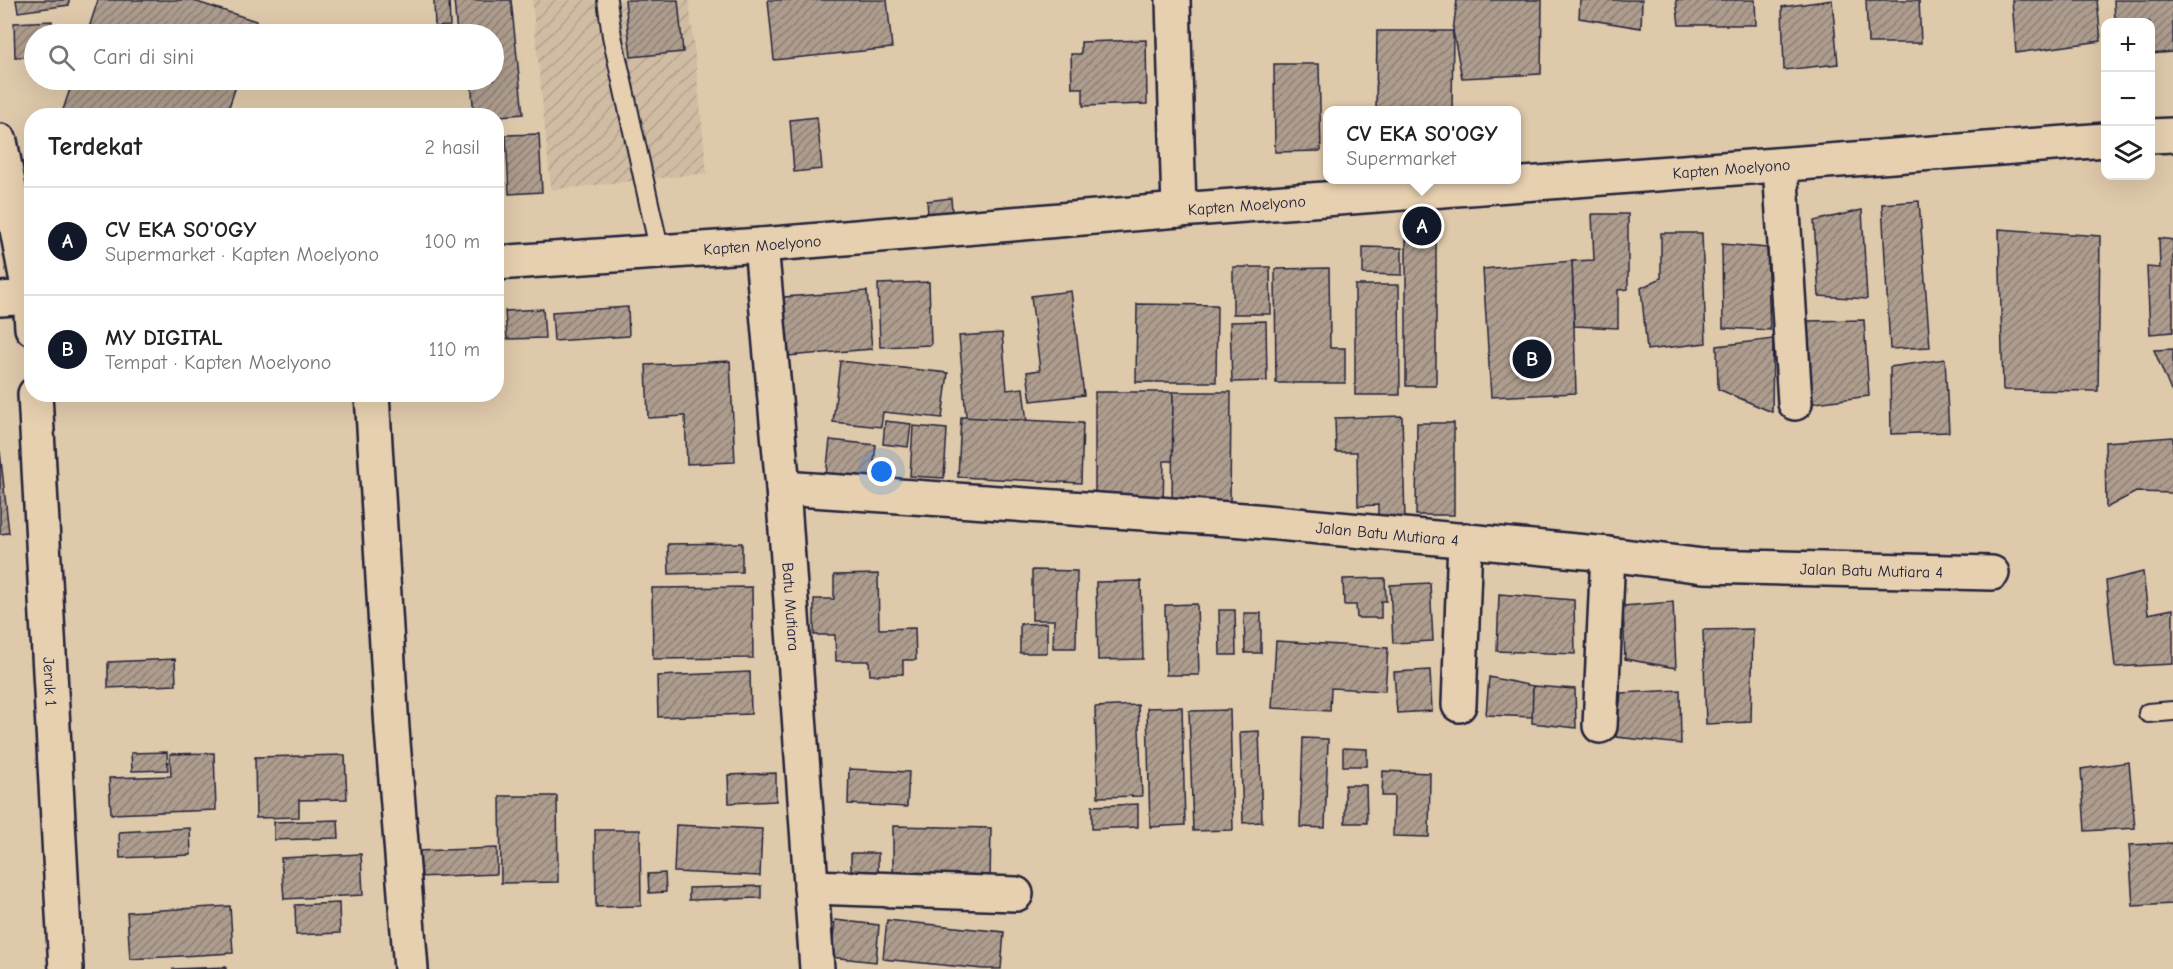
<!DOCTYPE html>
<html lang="id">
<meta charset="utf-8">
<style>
:root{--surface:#fff;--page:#f2f2f2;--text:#222;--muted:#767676;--line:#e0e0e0;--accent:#111827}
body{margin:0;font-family:"Comic Neue",sans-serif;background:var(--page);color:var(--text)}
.controls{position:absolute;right:18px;top:18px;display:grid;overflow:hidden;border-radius:12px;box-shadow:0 6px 24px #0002}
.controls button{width:54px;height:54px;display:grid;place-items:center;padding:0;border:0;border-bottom:2px solid var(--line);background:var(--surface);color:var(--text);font:30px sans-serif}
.you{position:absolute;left:882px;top:472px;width:21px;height:21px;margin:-15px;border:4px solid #fff;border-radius:50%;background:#1a73e8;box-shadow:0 0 0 9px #1a73e833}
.badge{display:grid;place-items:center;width:39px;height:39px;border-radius:50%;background:var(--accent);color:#fff;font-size:20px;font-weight:700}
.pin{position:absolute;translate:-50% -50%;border:3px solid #fff;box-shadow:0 2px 6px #0006}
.popup{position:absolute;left:1323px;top:106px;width:198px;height:78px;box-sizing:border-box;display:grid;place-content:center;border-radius:12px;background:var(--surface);filter:drop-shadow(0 2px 4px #0005);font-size:20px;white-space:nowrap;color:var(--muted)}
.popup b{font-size:22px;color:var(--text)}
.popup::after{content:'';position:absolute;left:50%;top:100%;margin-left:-12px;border:12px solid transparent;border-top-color:var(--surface)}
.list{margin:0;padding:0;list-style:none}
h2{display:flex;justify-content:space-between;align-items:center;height:78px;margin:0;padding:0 24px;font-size:26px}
h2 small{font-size:20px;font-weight:400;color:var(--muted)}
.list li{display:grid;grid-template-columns:39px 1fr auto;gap:18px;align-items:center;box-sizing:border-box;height:108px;padding:0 24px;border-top:2px solid var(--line)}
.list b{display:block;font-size:22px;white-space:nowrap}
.list p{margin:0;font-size:20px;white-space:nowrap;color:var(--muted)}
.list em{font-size:20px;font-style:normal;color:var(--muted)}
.icon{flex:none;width:33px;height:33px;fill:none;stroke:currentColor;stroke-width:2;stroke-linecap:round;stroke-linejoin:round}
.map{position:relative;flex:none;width:2173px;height:969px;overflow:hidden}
.search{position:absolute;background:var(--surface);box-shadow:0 6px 24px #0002;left:24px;top:24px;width:480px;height:66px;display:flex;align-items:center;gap:15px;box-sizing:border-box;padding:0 21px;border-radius:33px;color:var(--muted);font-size:22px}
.panel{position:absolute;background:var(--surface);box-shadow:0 6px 24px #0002;left:24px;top:108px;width:480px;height:294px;border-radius:24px}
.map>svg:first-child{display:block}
.industrial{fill:url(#industrial-furrows)}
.building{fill:url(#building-hatch);stroke:#22223b;stroke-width:1.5}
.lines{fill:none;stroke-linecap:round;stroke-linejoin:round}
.lane-casing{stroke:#22223b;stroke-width:22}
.street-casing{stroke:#22223b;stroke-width:38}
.secondary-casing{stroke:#22223b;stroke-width:38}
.lane{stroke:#e7d0b0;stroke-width:18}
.street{stroke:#e7d0b0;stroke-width:33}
.secondary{stroke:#e7d0b0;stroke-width:33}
.labels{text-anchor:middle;stroke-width:5;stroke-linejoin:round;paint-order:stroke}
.street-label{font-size:16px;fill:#22223b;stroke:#e7d0b0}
</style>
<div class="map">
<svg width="2173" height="969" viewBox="0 0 2173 969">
<defs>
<pattern id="industrial-furrows" width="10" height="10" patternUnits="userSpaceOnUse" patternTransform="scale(1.5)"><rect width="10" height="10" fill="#d0bca2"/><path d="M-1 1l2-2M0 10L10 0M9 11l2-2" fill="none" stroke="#b2a18c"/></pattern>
<pattern id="building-hatch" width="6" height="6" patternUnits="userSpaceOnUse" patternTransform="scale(1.5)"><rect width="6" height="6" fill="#ae9d8e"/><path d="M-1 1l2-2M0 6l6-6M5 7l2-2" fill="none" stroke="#8d8075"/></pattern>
</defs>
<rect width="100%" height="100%" fill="#dfc9ab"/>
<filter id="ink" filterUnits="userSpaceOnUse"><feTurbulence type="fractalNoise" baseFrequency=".0167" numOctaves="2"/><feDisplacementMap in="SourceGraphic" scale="12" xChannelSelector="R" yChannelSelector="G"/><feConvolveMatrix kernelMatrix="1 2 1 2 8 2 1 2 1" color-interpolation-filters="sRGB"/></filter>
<g filter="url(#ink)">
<path class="industrial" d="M 532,0 L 689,0 L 707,173 L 551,190 Z"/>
<g class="building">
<path d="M 16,0 L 69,0 L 69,5 L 18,12 Z"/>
<path d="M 98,0 L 191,0 L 256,21 L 252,34 L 87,34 Z"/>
<path d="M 434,0 L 449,0 L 450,26 L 435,27 Z"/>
<path d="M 454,0 L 511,0 L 523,114 L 500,116 L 502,138 L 496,138 L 496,116 L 474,116 L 471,80 L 494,80 L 494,34 L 457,34 Z"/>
<path d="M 625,0 L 678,0 L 683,52 L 631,57 Z"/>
<path d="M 768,0 L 887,0 L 892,48 L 774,60 Z"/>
<path d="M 1457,0 L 1542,0 L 1541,74 L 1462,78 L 1453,31 Z"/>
<path d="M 1580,0 L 1642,0 L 1641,28 L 1579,18 Z"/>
<path d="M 1676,0 L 1755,0 L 1756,25 L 1679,25 Z"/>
<path d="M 1832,0 L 1838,64 L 1784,70 L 1782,7 Z"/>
<path d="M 1866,0 L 1919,0 L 1921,43 L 1868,43 Z"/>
<path d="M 2012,0 L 2097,0 L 2101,41 L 2016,53 Z"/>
<path d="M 2114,0 L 2173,0 L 2173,52 L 2150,54 L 2150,22 L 2115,22 Z"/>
<path d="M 52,21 L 53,34 L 34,34 L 34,57 L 15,57 L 14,23 Z"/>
<path d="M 1377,31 L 1453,31 L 1452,110 L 1376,110 Z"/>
<path d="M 1146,40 L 1147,104 L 1083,106 L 1083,88 L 1072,88 L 1071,54 L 1081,54 L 1081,42 Z"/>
<path d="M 1274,64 L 1319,64 L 1321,151 L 1275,152 Z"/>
<path d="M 73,80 L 238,80 L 226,116 L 61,116 Z"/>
<path d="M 817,117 L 822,169 L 794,172 L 790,120 Z"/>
<path d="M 539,134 L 542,192 L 509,194 L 506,135 Z"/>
<path d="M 951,198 L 952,211 L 928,214 L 927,201 Z"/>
<path d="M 1919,201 L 1930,347 L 1890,349 L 1882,204 Z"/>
<path d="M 1862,210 L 1867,299 L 1819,296 L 1814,221 Z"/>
<path d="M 1592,214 L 1628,214 L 1628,289 L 1618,290 L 1618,328 L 1574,326 L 1572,261 L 1594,260 Z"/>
<path d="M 1999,229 L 2100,236 L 2098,391 L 2003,390 Z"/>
<path d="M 1661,233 L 1702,233 L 1706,343 L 1647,350 L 1641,288 L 1661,278 Z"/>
<path d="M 2159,238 L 2173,240 L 2173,332 L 2150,334 L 2147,267 L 2160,268 Z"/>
<path d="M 1406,240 L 1436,241 L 1436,386 L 1406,386 Z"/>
<path d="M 1722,244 L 1767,248 L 1770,330 L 1723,328 Z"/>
<path d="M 1363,247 L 1402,248 L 1402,275 L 1363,274 Z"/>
<path d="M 1572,261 L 1576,393 L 1491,397 L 1483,269 Z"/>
<path d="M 1233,267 L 1270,267 L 1271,314 L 1233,314 Z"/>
<path d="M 1329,268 L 1330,348 L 1345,348 L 1345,383 L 1276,383 L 1275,269 Z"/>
<path d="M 929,282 L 931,345 L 880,347 L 878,284 Z"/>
<path d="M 1355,285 L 1399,285 L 1400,395 L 1355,395 Z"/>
<path d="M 867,291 L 872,349 L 788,356 L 784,297 Z"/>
<path d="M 1071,291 L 1084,395 L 1031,401 L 1027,372 L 1040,370 L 1031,296 Z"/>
<path d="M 1137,304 L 1217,305 L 1216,382 L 1136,382 Z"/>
<path d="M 628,307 L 629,336 L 554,341 L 552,312 Z"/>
<path d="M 497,309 L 499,338 L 496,338 L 496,309 Z"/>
<path d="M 543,309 L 545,338 L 507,339 L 505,311 Z"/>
<path d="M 1864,320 L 1869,396 L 1808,404 L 1805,321 Z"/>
<path d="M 1266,321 L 1267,381 L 1232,382 L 1230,322 Z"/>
<path d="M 1002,333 L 1007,390 L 1023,388 L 1027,423 L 967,428 L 959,336 Z"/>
<path d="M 1773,339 L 1772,412 L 1718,389 L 1717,346 Z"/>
<path d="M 2173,349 L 2173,391 L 2171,391 L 2154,350 Z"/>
<path d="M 1945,359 L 1949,432 L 1891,434 L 1890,367 Z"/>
<path d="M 730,361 L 735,462 L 687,464 L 685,416 L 648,418 L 646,365 Z"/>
<path d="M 840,361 L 948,373 L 942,418 L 883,412 L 881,427 L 833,422 Z"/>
<path d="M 1095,392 L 1173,392 L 1173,461 L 1164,461 L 1163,505 L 1095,504 Z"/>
<path d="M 1173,392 L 1231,392 L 1230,509 L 1172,509 Z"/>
<path d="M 1402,416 L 1405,518 L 1378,519 L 1378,505 L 1358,506 L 1357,452 L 1336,452 L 1335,418 Z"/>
<path d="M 961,417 L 1083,423 L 1081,483 L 958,477 Z"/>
<path d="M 885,421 L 911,424 L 908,447 L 883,444 Z"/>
<path d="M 1417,423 L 1454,423 L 1454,515 L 1416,515 Z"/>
<path d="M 913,426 L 947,429 L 944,478 L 910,476 Z"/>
<path d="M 2173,437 L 2173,493 L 2136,492 L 2106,508 L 2105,442 Z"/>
<path d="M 830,440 L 876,445 L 872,479 L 850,476 L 848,487 L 825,484 Z"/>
<path d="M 0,451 L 9,533 L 0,534 Z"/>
<path d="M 742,543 L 742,572 L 669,574 L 668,544 Z"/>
<path d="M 1032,570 L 1077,571 L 1076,648 L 1053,648 L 1054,620 L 1032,620 Z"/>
<path d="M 2143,572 L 2148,614 L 2173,609 L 2173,664 L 2115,667 L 2106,581 Z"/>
<path d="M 878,574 L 879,629 L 915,628 L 916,660 L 903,660 L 903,674 L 870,675 L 869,661 L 836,661 L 835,635 L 814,635 L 814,599 L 834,599 L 834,575 Z"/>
<path d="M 1385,578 L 1386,601 L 1381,601 L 1381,618 L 1357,618 L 1356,605 L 1344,605 L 1343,579 Z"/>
<path d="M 1141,581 L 1143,659 L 1098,660 L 1096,582 Z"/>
<path d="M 1430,583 L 1433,641 L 1393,643 L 1390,585 Z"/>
<path d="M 752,587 L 753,658 L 653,659 L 652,588 Z"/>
<path d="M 1499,594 L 1574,600 L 1575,654 L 1497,651 Z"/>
<path d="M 1673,602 L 1676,668 L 1625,659 L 1623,606 Z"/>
<path d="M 1197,604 L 1199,675 L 1166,675 L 1165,605 Z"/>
<path d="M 1219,610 L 1235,610 L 1236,655 L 1220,655 Z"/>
<path d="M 1244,613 L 1261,613 L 1261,653 L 1245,653 Z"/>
<path d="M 1047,623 L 1047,653 L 1020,653 L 1020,624 Z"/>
<path d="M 1753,629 L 1751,722 L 1706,724 L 1703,630 Z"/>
<path d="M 1276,641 L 1388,648 L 1385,691 L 1331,688 L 1330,711 L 1272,708 Z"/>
<path d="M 175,659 L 176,685 L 108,688 L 108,662 Z"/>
<path d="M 1430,670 L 1432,711 L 1397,713 L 1394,672 Z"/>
<path d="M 750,672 L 751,714 L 658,717 L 657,676 Z"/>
<path d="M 1489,677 L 1533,686 L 1533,717 L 1486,715 Z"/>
<path d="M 1533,686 L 1575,689 L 1576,728 L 1532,723 Z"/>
<path d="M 1680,690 L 1681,744 L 1616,737 L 1621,693 Z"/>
<path d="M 1138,705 L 1142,796 L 1098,797 L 1095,707 Z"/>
<path d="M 1182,707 L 1185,825 L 1150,827 L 1147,708 Z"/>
<path d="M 1230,710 L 1233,830 L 1193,831 L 1189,711 Z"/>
<path d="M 1259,731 L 1262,822 L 1243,823 L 1240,732 Z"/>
<path d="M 1303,738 L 1328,739 L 1325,828 L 1300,827 Z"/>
<path d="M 1343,748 L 1367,749 L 1367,766 L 1343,766 Z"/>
<path d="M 167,752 L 168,770 L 132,771 L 131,753 Z"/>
<path d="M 214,753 L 216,810 L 111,814 L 109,778 L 171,776 L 170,754 Z"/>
<path d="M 345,755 L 347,799 L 299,800 L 299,817 L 256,818 L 255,757 Z"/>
<path d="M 2129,762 L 2135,828 L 2085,831 L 2081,769 Z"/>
<path d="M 849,769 L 909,772 L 907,807 L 848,804 Z"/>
<path d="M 1383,771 L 1430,773 L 1429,837 L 1393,836 L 1394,796 L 1382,796 Z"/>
<path d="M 776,773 L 776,801 L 729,803 L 728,775 Z"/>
<path d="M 1345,785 L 1366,785 L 1367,823 L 1345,823 Z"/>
<path d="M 500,796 L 557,796 L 558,882 L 501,883 Z"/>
<path d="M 1138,804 L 1138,827 L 1092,829 L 1092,806 Z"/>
<path d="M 338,820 L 339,838 L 274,840 L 274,822 Z"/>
<path d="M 676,825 L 762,829 L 760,876 L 674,872 Z"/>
<path d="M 893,826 L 991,828 L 990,878 L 893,877 Z"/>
<path d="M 190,828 L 191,855 L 120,858 L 119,832 Z"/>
<path d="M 595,830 L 640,830 L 641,906 L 596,907 Z"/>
<path d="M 2173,843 L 2173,904 L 2133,906 L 2129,845 Z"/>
<path d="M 497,848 L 497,874 L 417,877 L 417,851 Z"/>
<rect x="851" y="853" width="27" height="31"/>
<path d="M 361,854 L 363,895 L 284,899 L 281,858 Z"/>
<path d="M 665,873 L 666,892 L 649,893 L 648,874 Z"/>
<path d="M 761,886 L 761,898 L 689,900 L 689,888 Z"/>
<path d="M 339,903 L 340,933 L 296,935 L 295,905 Z"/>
<path d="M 230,906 L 233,953 L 130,959 L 127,912 Z"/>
<path d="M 835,920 L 879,925 L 876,962 L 831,957 Z"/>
<path d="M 887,920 L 1004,932 L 1001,969 L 983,969 L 883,959 Z"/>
<path d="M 226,967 L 226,969 L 172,969 Z"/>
</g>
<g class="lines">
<defs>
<g id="lane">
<path d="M 607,0 L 612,36 L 660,253"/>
<path d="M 2148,713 L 2173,711"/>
</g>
<g id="street">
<path d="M 1173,0 L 1179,210"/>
<path d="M 0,141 L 30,297 L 32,328"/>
<path d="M 1780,165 L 1795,403"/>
<path id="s1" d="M 761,245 L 783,488 L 817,969"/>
<path id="s2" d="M 35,394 L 66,969"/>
<path d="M 372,394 L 392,729 L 411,969"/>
<path id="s3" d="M 783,488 L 1244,520 L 1608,554 L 1703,566 L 1992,573"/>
<path d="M 1459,705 L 1465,540"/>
<path d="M 1600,726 L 1608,554"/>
<path d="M 811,887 L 1016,894"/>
</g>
<g id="secondary">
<path d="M 2150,136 L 2173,135"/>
<path id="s4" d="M 496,263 L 761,245 L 1179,210 L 2106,140"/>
<path d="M 0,299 L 32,297"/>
</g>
</defs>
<use href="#lane" class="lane-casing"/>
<use href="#street" class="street-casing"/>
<use href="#secondary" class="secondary-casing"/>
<use href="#lane" class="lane"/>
<use href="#street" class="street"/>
<use href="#secondary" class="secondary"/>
</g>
</g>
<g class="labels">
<g class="street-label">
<text dy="6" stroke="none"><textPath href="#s4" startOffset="1239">Kapten Moelyono</textPath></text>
<text dy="6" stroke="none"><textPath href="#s4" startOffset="753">Kapten Moelyono</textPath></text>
<text dy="6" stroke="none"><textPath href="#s4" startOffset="267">Kapten Moelyono</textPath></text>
<text dy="6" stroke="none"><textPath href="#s3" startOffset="606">Jalan Batu Mutiara 4</textPath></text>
<text dy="6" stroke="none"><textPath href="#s3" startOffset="1092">Jalan Batu Mutiara 4</textPath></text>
<text dy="6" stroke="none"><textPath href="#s1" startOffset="363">Batu Mutiara</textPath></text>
<text dy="6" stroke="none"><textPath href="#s2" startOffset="288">Jeruk 1</textPath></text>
</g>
</g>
</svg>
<div class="controls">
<button>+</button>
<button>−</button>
<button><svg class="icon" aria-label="layers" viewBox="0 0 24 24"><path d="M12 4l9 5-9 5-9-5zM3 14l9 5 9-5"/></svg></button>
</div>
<div class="you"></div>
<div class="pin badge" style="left:1422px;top:226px">A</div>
<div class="popup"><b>CV EKA SO'OGY</b>Supermarket</div>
<div class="pin badge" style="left:1532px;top:359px">B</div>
<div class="search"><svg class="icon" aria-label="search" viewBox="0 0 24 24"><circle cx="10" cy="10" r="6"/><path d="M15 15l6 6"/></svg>Cari di sini</div>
<section class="panel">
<h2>Terdekat<small>2 hasil</small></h2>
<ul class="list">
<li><span class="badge">A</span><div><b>CV EKA SO'OGY</b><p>Supermarket · Kapten Moelyono</p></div><em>100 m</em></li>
<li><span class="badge">B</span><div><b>MY DIGITAL</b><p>Tempat · Kapten Moelyono</p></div><em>110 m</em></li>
</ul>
</section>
</div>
